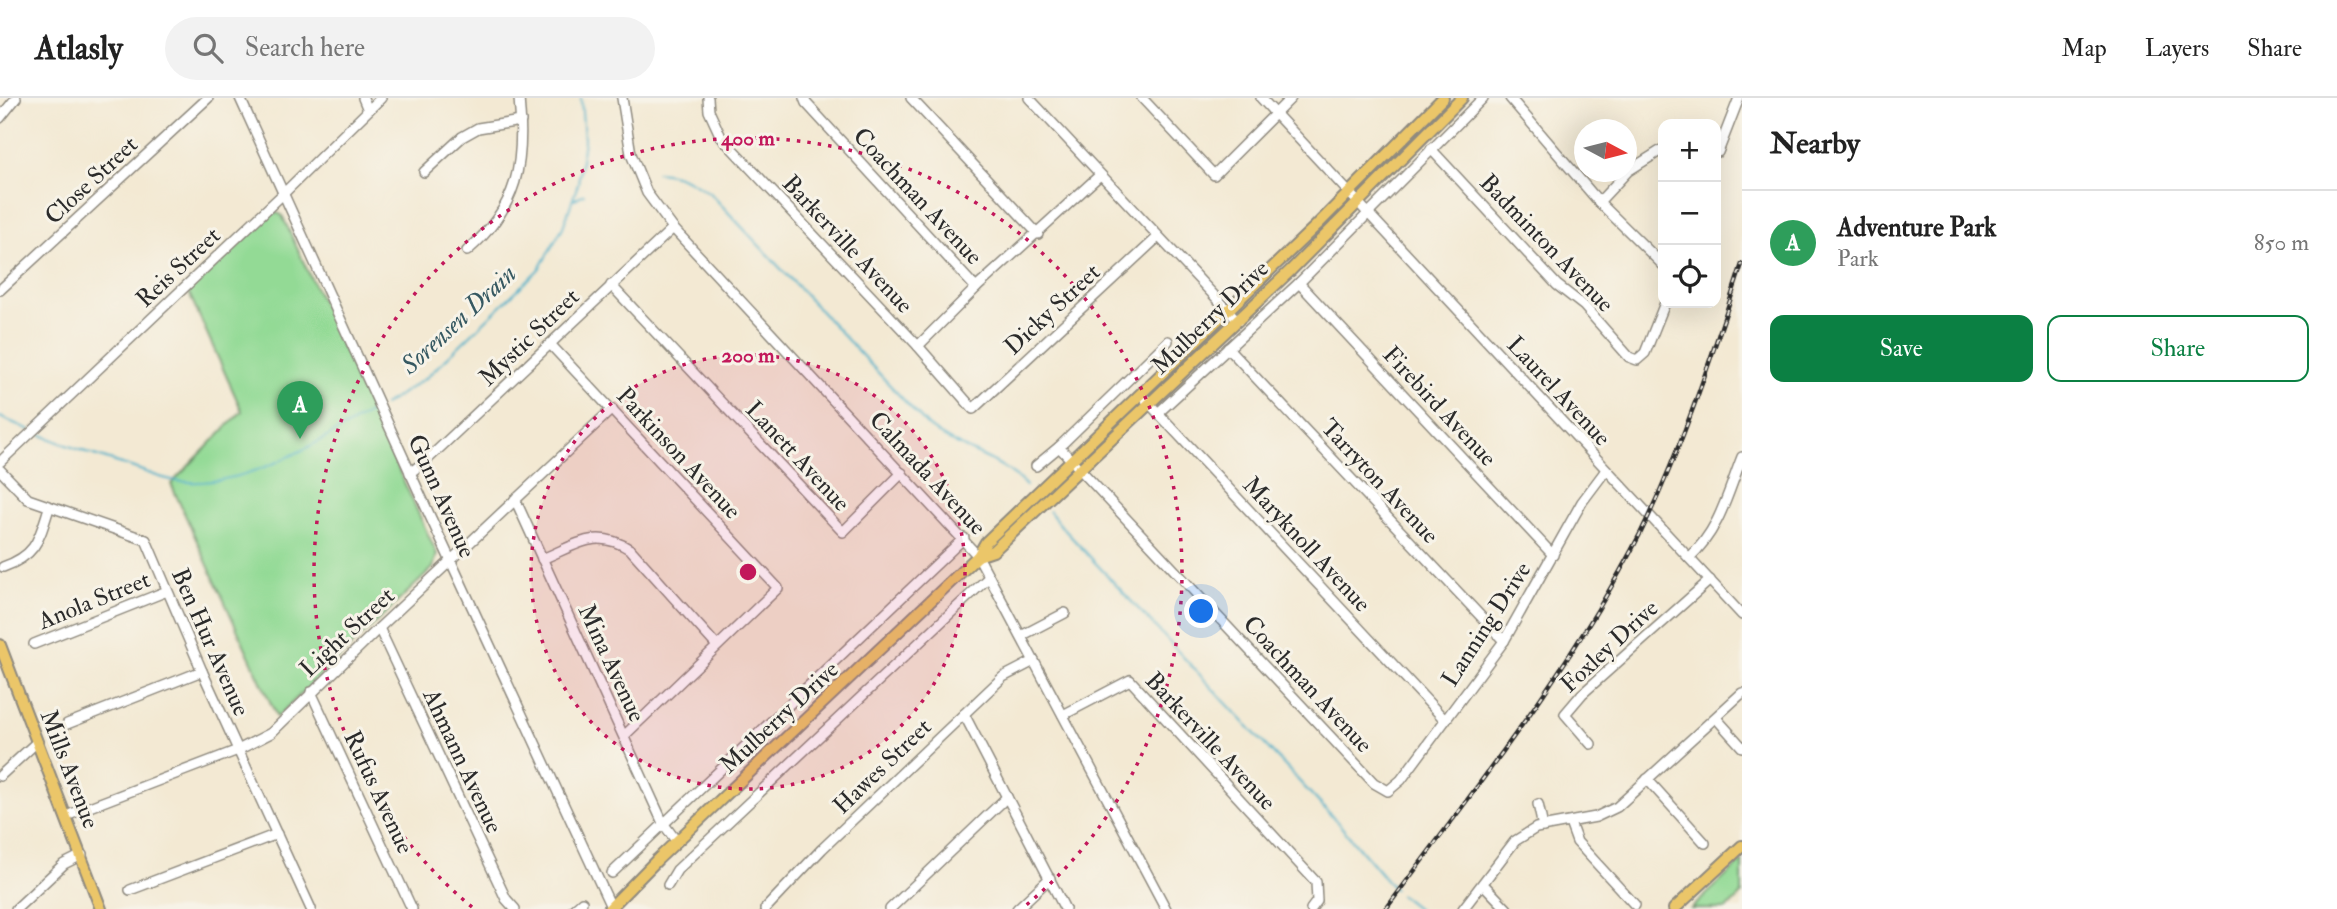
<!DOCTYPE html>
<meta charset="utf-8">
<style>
:root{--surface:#fff;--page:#f2f2f2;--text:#222;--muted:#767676;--line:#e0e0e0;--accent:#0b8043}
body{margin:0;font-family:"IM FELL Double Pica",serif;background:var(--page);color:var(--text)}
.controls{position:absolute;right:21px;top:21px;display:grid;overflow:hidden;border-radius:14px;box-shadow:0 7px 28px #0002}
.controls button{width:63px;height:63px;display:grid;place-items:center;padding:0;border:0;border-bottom:2px solid var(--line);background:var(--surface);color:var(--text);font:35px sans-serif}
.compass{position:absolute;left:1574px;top:21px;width:63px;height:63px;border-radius:50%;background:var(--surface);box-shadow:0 7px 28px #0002;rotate:97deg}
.you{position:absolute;left:1202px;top:514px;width:24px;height:24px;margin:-18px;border:5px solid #fff;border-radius:50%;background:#1a73e8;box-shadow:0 0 0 10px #1a73e833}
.badge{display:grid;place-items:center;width:46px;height:46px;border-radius:50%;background:var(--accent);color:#fff;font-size:23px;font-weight:700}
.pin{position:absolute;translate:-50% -58px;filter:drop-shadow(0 2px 4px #0008)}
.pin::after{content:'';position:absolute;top:37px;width:24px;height:21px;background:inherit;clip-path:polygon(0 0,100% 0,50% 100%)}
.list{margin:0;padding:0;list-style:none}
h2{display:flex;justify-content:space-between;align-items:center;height:91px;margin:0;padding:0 28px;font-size:30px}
h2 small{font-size:23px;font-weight:400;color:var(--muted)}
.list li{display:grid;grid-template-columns:46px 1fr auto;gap:21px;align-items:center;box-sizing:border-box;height:105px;padding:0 28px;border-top:2px solid var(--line)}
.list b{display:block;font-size:26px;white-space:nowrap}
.list p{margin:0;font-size:23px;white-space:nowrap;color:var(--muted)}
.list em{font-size:23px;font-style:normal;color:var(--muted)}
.actions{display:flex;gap:14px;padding:21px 28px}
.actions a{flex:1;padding:16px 0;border:2px solid var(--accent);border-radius:14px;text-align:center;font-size:24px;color:var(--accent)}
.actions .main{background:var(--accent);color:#fff}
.icon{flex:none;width:38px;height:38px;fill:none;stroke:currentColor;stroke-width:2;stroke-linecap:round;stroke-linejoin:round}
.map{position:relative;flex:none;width:1742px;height:811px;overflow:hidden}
header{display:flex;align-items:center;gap:42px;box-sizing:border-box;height:98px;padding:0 35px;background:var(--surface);border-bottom:2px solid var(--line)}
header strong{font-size:33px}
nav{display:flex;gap:38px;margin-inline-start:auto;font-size:24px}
.search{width:490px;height:63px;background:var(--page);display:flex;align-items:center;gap:18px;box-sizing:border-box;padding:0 24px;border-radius:38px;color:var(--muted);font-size:26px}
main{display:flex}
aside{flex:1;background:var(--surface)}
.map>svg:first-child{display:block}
.green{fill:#93da95;stroke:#5f8260;stroke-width:2}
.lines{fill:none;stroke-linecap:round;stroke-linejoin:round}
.stream{stroke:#4aafc9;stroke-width:2}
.minor-casing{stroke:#8f8a7f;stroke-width:12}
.major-casing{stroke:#8f8a7f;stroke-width:14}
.minor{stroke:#fff;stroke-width:9}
.major{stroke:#ebc669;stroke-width:10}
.rail-casing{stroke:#2b2b2b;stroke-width:4.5}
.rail{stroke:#f7f3e8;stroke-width:2;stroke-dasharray:5;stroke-linecap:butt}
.ring{fill:none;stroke:#c2185b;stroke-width:3.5;stroke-dasharray:3.5 7}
.labels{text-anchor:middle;stroke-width:6;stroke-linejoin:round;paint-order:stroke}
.street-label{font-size:24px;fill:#2b2b2b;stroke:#f7f3e8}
.water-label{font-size:26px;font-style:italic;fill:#365962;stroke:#f7f3e8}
.centre{fill:#c2185b;stroke:#f7f3e8;stroke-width:3.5}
.ring-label{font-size:21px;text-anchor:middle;font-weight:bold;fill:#c2185b;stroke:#f7f3e8;stroke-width:6;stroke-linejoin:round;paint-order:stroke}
</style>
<header>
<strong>Atlasly</strong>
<div class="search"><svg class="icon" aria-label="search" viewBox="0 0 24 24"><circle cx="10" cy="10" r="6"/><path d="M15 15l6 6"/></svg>Search here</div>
<nav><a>Map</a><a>Layers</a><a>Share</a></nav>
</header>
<main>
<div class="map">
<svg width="1742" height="811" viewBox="0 0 1742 811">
<rect width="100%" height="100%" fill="#f7f3e8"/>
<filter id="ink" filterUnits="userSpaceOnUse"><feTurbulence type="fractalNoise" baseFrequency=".0143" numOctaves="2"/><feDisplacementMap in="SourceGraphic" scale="14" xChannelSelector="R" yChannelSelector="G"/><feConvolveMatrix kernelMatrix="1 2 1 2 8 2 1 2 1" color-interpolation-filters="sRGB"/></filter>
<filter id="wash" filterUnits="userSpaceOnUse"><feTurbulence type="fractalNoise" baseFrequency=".00686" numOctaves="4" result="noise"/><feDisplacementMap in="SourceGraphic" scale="28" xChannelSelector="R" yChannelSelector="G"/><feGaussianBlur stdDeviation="1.57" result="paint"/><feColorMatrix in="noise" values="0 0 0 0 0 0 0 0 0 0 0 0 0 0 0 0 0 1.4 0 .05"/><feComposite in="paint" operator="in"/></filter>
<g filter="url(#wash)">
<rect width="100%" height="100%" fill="#f3e9d3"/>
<g class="green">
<path d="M 274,114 L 282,117 L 437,456 L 433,470 L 277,619 L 171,386 L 242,313 L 188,193 Z"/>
<path d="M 1742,763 L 1742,796 L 1727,811 L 1691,811 Z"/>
</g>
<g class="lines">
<g class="stream">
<path d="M 656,74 C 679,75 693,84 711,96 L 928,328 C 959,354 1000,358 1026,388"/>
<path d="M 573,102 L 584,96"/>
<path d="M 384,307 L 427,279 L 539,171 L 563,129 L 578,86 L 584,42 L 581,0"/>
<path d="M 0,319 L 30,332"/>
<path d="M 35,334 C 66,348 99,359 131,369 C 149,375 169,384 188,384 C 252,387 322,342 376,311"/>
<path d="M 1049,413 L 1062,429 L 1338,725 L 1394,791"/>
<path d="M 1400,797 L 1418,811"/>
</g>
</g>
</g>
<g filter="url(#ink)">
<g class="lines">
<defs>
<g id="minor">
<path d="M 240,0 L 429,416 L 612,811"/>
<path d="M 363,0 L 368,12"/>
<path d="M 622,0 L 631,56 L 647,95 L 673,130 L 978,458 L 1166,811"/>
<path d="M 708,0 L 709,13 L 721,39 L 918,248 L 973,311 L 1158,139"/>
<path d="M 804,0 L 806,5 L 976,190"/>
<path d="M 911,0 L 1038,136"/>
<path d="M 1029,0 L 1238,223"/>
<path d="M 1142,0 L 1214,77 L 1291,0"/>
<path d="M 1261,0 L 1742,517"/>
<path d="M 1510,0 L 1599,104 L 1663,167"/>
<path d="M 0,20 L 16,0"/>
<path d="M 1431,51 L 1557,187 L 1584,208 L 1629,259 L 1637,262 L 1645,255 L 1665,205"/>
<path d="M 1718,54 L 1739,0"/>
<path d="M 424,74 L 462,39 L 478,30 L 521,23"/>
<path d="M 1599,104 L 1628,73 L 1663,51"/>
<path d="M 467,153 C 519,108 525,65 519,0"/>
<path d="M 1299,185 L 1553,457"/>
<path d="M 611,187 L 843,434 L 902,375"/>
<path d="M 0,192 L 208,0"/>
<path d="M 550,246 L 778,490 L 625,637"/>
<path d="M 918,248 L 976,190 L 1100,77"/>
<path d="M 1228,250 L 1504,543"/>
<path d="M 1145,301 L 1445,622"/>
<path d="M 1158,315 L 1299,185 L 1483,0"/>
<path d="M 1059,349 L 1374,685 L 1388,693 L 1401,682 L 1504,543 L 1582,404 L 1606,372"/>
<path d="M 0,364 L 284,95 L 381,0"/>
<path d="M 1036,368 L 1059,349 L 1168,243"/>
<path d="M 0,372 L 28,401 L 146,442 L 202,573 L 311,811"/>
<path d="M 410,375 L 429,360 L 673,130"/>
<path d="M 515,401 L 663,725 L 677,744"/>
<path d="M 1689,460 C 1720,431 1727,397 1742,359"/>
<path d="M 542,461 C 577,447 596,429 631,452 L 717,548"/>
<path d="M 3,469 C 37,457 39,441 49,410"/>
<path d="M 379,530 L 506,801 L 515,811"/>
<path d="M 1021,538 L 1065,515"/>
<path d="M 34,546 L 167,493"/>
<path d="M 311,594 L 412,811"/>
<path d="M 964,616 L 1065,811"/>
<path d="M 1063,617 L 1130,582 L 1316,784 L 1317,803 L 1311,811"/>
<path d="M 1716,620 L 1742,649"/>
<path d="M 67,626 L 202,573"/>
<path d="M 1591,646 L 1565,616 L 1582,596 L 1710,482"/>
<path d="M 0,678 L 37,644"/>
<path d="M 1647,681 L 1705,745"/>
<path d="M 1538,706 L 1543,729"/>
<path d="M 66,718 L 238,652 L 271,635 L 379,530 L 612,311"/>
<path d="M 1570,725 L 1577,744 L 1635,807"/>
<path d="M 612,775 L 964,440"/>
<path d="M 1483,786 L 1507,811"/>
<path d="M 668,787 L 677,772 L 989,479"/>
<path d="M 130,792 L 277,736"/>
<path d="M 16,811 L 64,766 L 82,757"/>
<path d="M 574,811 L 582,804"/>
<path d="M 765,811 L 822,751 L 1003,579 L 1034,563"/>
<path d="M 890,811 L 1007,699"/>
<path d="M 1017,811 L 1050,780"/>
<path d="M 1463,811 L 1515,743 L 1536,730 L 1596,719 L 1617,709 L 1742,595"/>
</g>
<g id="major">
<path d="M 978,458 L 993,453 L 1290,173 L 1462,0"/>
<path d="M 0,547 L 101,811"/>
<path d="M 609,811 L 658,761 L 978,458 L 986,444 L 1317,127 L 1443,0"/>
<path d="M 1674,811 L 1742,748"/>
</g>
</defs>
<use href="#minor" class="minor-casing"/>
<use href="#major" class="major-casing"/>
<use href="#minor" class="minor"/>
<use href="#major" class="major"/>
<defs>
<path id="rail" d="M 1386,811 C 1476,689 1572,570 1641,434 C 1683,348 1712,257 1742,166"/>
</defs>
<use href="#rail" class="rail-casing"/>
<use href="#rail" class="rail"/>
</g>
</g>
<circle cx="748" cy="474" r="217" fill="#c2185b" fill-opacity=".12"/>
<g class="ring">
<circle cx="748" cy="474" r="217"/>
<path d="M472 809A434 434 0 1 1 1024 809"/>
</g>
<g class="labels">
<g class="street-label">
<text transform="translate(91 82) rotate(-43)" y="8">Close Street</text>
<text transform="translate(918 98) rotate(47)" y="8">Coachman Avenue</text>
<text transform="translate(1547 145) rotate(46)" y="8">Badminton Avenue</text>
<text transform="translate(848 146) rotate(47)" y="8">Barkerville Avenue</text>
<text transform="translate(178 169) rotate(-43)" y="8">Reis Street</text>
<text transform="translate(1052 211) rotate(-43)" y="8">Dicky Street</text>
<text transform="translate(1210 219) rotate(-44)" y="8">Mulberry Drive</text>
<text transform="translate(529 239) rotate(-44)" y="8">Mystic Street</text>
<text transform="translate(1559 293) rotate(47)" y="8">Laurel Avenue</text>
<text transform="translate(1440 308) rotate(47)" y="8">Firebird Avenue</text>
<text transform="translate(679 355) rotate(47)" y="8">Parkinson Avenue</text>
<text transform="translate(798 358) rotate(47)" y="8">Lanett Avenue</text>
<text transform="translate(928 375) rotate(47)" y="8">Calmada Avenue</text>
<text transform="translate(1380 383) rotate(47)" y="8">Tarryton Avenue</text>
<text transform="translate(442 398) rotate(66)" y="8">Gunn Avenue</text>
<text transform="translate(1307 446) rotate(47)" y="8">Maryknoll Avenue</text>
<text transform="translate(94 502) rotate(-22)" y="8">Anola Street</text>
<text transform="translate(1486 526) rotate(-57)" y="8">Lanning Drive</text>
<text transform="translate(347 534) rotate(-43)" y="8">Light Street</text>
<text transform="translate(211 544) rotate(66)" y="8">Ben Hur Avenue</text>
<text transform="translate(1609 548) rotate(-43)" y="8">Foxley Drive</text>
<text transform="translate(612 565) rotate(65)" y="8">Mina Avenue</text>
<text transform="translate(1308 586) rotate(47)" y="8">Coachman Avenue</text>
<text transform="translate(779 619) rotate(-43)" y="8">Mulberry Drive</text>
<text transform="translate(1211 643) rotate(47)" y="8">Barkerville Avenue</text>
<text transform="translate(463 663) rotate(65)" y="8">Ahmann Avenue</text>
<text transform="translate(882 668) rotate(-44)" y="8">Hawes Street</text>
<text transform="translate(70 671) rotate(69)" y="8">Mills Avenue</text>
<text transform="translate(379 694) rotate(65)" y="8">Rufus Avenue</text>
</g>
<g class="water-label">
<text transform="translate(458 221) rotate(-43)" y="9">Sorensen Drain</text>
</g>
</g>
<circle cx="748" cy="474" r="10" class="centre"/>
<g class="ring-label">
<text x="748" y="47">400 m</text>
<text x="748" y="264">200 m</text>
</g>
</svg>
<div class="controls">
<button>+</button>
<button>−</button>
<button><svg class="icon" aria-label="locate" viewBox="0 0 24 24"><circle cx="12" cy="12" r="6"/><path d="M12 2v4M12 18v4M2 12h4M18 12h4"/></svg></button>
</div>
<svg class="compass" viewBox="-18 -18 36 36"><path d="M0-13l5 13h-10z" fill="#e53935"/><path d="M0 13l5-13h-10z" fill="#767676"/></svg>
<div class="you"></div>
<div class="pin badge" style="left:300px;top:341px;background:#2e9e5b">A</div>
</div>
<aside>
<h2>Nearby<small></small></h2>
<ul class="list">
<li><span class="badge" style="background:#2e9e5b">A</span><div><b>Adventure Park</b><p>Park</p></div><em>850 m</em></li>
</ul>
<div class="actions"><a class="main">Save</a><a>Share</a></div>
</aside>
</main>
